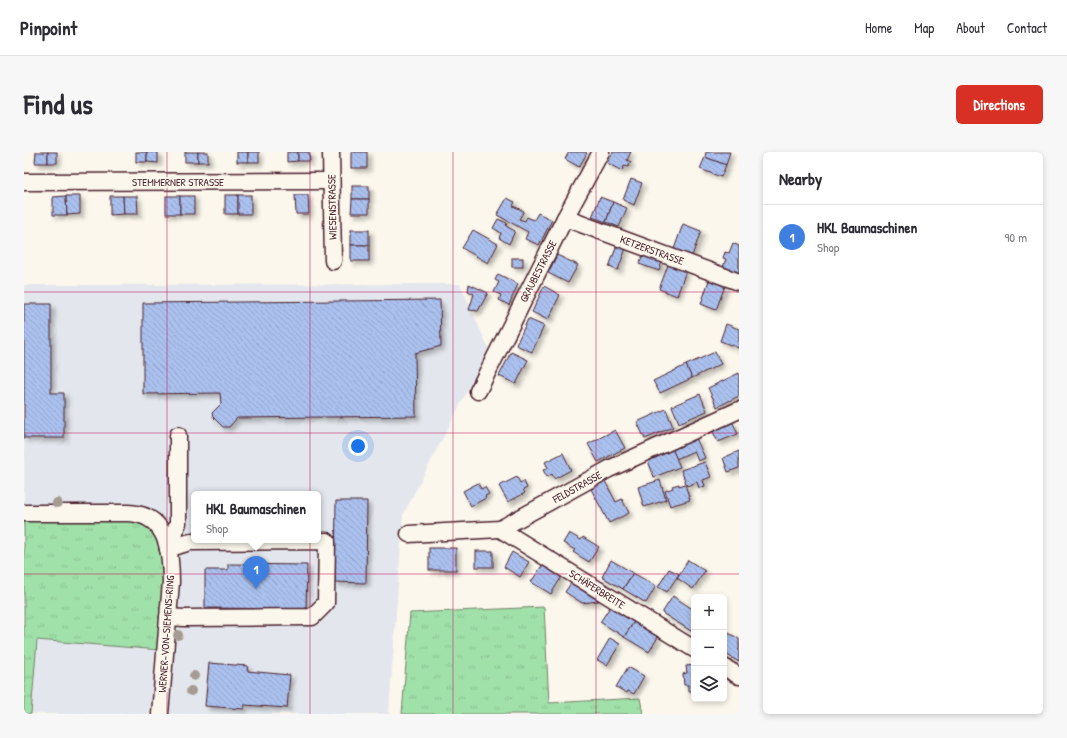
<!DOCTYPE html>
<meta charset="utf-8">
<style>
:root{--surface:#fff;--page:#f7f7f7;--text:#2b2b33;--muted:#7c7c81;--line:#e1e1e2;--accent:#d93025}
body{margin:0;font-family:"Patrick Hand",sans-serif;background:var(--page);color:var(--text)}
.controls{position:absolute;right:12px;bottom:12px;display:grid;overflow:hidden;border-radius:6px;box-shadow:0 2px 6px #0003}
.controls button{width:36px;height:36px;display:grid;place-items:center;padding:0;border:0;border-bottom:1px solid var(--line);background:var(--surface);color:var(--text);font:20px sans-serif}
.you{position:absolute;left:334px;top:294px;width:14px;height:14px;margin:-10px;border:3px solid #fff;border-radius:50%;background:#1a73e8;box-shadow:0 0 0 6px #1a73e833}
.badge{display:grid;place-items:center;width:26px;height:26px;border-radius:50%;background:var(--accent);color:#fff;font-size:13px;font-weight:700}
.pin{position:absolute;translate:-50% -33px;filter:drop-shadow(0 1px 2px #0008)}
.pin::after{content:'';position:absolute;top:21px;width:14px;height:12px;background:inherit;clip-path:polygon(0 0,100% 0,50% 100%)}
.popup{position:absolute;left:167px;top:339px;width:130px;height:52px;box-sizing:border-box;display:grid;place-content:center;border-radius:6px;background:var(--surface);filter:drop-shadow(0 1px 3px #0005);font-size:13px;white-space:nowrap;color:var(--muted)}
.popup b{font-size:15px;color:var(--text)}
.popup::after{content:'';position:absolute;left:50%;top:100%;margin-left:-8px;border:8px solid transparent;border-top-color:var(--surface)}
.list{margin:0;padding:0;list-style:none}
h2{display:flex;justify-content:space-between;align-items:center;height:52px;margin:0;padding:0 16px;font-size:17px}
h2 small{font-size:13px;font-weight:400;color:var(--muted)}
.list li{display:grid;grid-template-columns:26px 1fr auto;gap:12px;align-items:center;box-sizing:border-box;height:64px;padding:0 16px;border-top:1px solid var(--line)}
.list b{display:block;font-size:15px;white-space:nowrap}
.list p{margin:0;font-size:13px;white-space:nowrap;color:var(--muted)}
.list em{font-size:13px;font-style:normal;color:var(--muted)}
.icon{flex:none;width:22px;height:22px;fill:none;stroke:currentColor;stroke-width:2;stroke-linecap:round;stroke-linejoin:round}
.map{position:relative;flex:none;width:715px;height:562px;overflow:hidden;border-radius:6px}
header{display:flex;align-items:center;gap:24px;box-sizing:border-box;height:56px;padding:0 20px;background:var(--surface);border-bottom:1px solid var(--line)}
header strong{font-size:19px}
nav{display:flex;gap:22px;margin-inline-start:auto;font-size:14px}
.intro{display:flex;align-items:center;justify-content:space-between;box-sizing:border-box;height:96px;padding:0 24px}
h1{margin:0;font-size:28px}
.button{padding:10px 18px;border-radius:6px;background:var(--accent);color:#fff;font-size:14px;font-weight:700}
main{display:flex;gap:24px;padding:0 24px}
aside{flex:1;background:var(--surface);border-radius:6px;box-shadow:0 2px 6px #0003}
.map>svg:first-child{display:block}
.built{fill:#e3e7ed;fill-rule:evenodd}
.grass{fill:url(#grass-tufts);stroke:#75806a}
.building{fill:url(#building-back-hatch);stroke:#4a1f2b;filter:url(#shadow)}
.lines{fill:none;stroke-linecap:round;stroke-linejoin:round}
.minor-casing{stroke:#4a1f2b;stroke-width:19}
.minor{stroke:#fbf7ec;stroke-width:16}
.tree{fill:#a69b93}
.grid{fill:none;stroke:#c2185b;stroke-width:1;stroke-opacity:0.55}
.labels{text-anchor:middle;stroke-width:3.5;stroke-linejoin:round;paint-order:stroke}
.street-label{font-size:11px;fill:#4a1f2b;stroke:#fbf7ec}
</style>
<header>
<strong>Pinpoint</strong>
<nav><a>Home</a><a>Map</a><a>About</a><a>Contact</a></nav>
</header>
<div class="intro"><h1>Find us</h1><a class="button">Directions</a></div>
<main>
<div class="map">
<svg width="715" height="562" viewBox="0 0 715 562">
<defs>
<pattern id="grass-tufts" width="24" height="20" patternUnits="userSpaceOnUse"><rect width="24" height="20" fill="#a0e1aa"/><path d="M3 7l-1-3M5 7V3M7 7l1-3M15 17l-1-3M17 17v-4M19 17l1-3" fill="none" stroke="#8bc192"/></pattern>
<pattern id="building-back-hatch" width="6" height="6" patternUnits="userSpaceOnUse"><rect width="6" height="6" fill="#aac1ef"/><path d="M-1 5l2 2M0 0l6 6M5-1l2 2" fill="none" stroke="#94a5cd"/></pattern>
<filter id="shadow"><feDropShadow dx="3.5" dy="3.5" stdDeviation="2" flood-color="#0004"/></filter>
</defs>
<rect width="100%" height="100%" fill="#fbf7ec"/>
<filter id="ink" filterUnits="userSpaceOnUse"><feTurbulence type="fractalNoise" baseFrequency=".025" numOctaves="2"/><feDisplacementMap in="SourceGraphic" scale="8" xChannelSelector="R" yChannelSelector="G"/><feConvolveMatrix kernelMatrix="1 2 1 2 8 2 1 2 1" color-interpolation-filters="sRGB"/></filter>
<g filter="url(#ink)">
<path class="built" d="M 436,132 L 465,197 L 379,363 L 365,562 L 0,562 L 0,133 ZM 170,342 L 294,342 L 294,388 L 170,388 Z"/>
<g class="grass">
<path d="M 101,367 L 121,372 L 132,382 L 141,412 L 136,498 L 13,488 L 7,562 L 0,562 L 0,368 Z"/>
<path d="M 520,455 L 525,551 L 616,546 L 619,562 L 378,562 L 386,461 Z"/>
</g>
<g class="building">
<path d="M 12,0 L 24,0 L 24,11 L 11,11 Z"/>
<rect x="24" y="0" width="9" height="11"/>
<rect x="112" y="0" width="11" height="10"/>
<path d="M 123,0 L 134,0 L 134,11 L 123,10 Z"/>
<rect x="161" y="0" width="13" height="10"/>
<rect x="174" y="0" width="10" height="10"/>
<rect x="213" y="0" width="11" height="10"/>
<rect x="224" y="0" width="11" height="10"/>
<path d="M 263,0 L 274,0 L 274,9 L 263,10 Z"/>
<path d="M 274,0 L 285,0 L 286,9 L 274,9 Z"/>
<rect x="327" y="0" width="16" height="16"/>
<path d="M 545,0 L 561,0 L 563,1 L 555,15 L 541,7 Z"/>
<path d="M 589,0 L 607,0 L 603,8 L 607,10 L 604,15 L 600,14 L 598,19 L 583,11 Z"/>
<path d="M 682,0 L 706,0 L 702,13 L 681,5 Z"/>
<path d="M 681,5 L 702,13 L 697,25 L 676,17 Z"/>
<path d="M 607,27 L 618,31 L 610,53 L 599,48 Z"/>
<rect x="328" y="34" width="17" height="13"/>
<rect x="201" y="43" width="13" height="19"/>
<rect x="214" y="43" width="13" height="19"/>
<path d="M 271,43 L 284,43 L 285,62 L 272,62 Z"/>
<path d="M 42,44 L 43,63 L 29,63 L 29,45 Z"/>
<path d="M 42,44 L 56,44 L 56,62 L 43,63 Z"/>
<path d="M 86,44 L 99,44 L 100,62 L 86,63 Z"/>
<path d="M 99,44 L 113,44 L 114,62 L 100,62 Z"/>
<rect x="142" y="44" width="14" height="18"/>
<rect x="156" y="44" width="14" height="18"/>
<path d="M 576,45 L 589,50 L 582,70 L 568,65 Z"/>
<path d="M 483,46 L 491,50 L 489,54 L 500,59 L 495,67 L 501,69 L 503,65 L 510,68 L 514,61 L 528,68 L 515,93 L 501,87 L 504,80 L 473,63 Z"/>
<path d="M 328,47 L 345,47 L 345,61 L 327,61 Z"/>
<path d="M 589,50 L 603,56 L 595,75 L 582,70 Z"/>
<path d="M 474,67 L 483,71 L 482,74 L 491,79 L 485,92 L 475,86 L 477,81 L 469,76 Z"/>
<path d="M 659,72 L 677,79 L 668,104 L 650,97 Z"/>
<rect x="327" y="78" width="18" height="15"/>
<path d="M 449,78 L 474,92 L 464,111 L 438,96 Z"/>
<path d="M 709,91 L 715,94 L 715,121 L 699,115 L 702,107 L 699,106 L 701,100 L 705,101 Z"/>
<rect x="327" y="93" width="18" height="16"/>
<path d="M 593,93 L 602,96 L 594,118 L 585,115 Z"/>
<path d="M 533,103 L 554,113 L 544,131 L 524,121 Z"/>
<path d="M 619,103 L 638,110 L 635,119 L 615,112 Z"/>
<rect x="488" y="106" width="11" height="9"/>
<path d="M 644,113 L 662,119 L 653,144 L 635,137 Z"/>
<path d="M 474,122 L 494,132 L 485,153 L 475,148 L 477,143 L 470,140 L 475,130 L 471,128 Z"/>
<path d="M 685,128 L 701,134 L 692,158 L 677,152 Z"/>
<path d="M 445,132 L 464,141 L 454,159 L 445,158 L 450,142 L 444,139 Z"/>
<path d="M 520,134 L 536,143 L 524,168 L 508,160 Z"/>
<path d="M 416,148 L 417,194 L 391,201 L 392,264 L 213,266 L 205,275 L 199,275 L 189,265 L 188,261 L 197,252 L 196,241 L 119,242 L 119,151 Z"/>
<path d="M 0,152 L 27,152 L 27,241 L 40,241 L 40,286 L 0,286 Z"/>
<path d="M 504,167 L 520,174 L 508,200 L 492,193 Z"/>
<path d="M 702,172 L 715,177 L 715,196 L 696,189 Z"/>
<path d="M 487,200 L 504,208 L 492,232 L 475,224 Z"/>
<path d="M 691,200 L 697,212 L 668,226 L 662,213 Z"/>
<path d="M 662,213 L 668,226 L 636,241 L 629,229 Z"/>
<path d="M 715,221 L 715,244 L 693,255 L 684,236 Z"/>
<path d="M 676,242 L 683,259 L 655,271 L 648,254 Z"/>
<path d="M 642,257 L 649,275 L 621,287 L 613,270 Z"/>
<path d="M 708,269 L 714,282 L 694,290 L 688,278 Z"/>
<path d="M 591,278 L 601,296 L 574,310 L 564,292 Z"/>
<path d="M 672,286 L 681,306 L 674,309 L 670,299 L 652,307 L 648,296 Z"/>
<path d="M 648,296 L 656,315 L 630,325 L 623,306 Z"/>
<path d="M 715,299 L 715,316 L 704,320 L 699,306 Z"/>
<path d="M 539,301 L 547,318 L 530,327 L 528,322 L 523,325 L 519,318 L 524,316 L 521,310 Z"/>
<path d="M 681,310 L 687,325 L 679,328 L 681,334 L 675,336 L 673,330 L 663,334 L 657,318 Z"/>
<path d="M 493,325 L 496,331 L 500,329 L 503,336 L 499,338 L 501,341 L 484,350 L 475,334 Z"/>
<path d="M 636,328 L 642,348 L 620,355 L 614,335 Z"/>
<path d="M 581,329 L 592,350 L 598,347 L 605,361 L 585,371 L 567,337 Z"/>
<path d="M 454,331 L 457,337 L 461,335 L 465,342 L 461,344 L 462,346 L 447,354 L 439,339 Z"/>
<path d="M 655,332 L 655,334 L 661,332 L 666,348 L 646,354 L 641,339 L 649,336 L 648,334 Z"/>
<path d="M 312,349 L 343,349 L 342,431 L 311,430 Z"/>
<path d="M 545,381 L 557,388 L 559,385 L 575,395 L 565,410 L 549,400 L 551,398 L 539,391 Z"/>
<rect x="405" y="396" width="27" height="22"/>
<rect x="452" y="399" width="17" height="16"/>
<path d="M 488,400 L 505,410 L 496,425 L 480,415 Z"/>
<path d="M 587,408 L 609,421 L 599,437 L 578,425 Z"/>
<path d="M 664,408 L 681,419 L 669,437 L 653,426 Z"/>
<path d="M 204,412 L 283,413 L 282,457 L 181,456 L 181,418 L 204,418 Z"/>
<path d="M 519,412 L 538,424 L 527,442 L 507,430 Z"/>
<path d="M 645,417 L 655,422 L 643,440 L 634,435 Z"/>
<path d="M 609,421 L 632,434 L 622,451 L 599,437 Z"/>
<path d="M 547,431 L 575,449 L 558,451 L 541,440 Z"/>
<path d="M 649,444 L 670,458 L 670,474 L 667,479 L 638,461 Z"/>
<path d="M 586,455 L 610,470 L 600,485 L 576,470 Z"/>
<path d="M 610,470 L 634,485 L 625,500 L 600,485 Z"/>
<path d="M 705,481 L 715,487 L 715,510 L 700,501 L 700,490 Z"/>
<path d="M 586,486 L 596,492 L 583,513 L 573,508 Z"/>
<path d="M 185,511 L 224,514 L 223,519 L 266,523 L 263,556 L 220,553 L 220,557 L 181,554 Z"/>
<path d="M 670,513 L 670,539 L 664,539 L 664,533 L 660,533 L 659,522 L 663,521 L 662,514 Z"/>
<path d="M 604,515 L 620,524 L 610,542 L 604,539 L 603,541 L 592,535 Z"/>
</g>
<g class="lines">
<defs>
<g id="minor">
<path d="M 307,0 L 309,109"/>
<path d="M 0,30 L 307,29"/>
<path d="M 541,66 L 715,130"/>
<path d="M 454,239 L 541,66 L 577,0"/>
<path d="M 0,361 L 104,361 C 108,361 113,362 117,363 C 145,371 147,406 147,430 L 136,562"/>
<path d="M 476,377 L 670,497"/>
<path d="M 385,382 L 476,377 L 585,317 L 715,258"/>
<path d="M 144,397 L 154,371 L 154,283"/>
<path d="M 144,465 L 160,466 L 288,465 L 302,451 L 303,389 L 166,390 L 144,397"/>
<path d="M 700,515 L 715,524"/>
</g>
</defs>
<use href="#minor" class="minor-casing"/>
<use href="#minor" class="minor"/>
</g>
<g class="tree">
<circle cx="33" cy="351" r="5"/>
<circle cx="154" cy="483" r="5"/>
<circle cx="170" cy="524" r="5"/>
<circle cx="167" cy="539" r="5"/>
</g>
</g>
<path class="grid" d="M 143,0 L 143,562M 286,0 L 286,562M 429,0 L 429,562M 572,0 L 572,562M 0,140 L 715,140M 0,281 L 715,281M 0,422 L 715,422"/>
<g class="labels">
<g class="street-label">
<text x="154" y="34">STEMMERNER STRASSE</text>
<text transform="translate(308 55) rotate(-91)" y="4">WIESENSTRASSE</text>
<text transform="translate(628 98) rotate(20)" y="4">KETZERSTRASSE</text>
<text transform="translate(514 119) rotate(-63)" y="4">GRAUBESTRASSE</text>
<text transform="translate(553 335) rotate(-29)" y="4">FELDSTRASSE</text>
<text transform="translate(573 437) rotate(32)" y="4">SCHÄFERBREITE</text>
<text transform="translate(142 482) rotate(-86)" y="4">WERNER-VON-SIEMENS-RING</text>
</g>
</g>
</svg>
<div class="controls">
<button>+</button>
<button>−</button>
<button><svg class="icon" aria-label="layers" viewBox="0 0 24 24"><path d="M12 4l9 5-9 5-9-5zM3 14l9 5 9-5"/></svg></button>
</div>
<div class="you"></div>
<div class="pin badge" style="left:232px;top:437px;background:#3f7fe0">1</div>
<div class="popup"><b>HKL Baumaschinen</b>Shop</div>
</div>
<aside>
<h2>Nearby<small></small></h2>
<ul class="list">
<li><span class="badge" style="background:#3f7fe0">1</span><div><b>HKL Baumaschinen</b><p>Shop</p></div><em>90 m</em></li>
</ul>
</aside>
</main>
